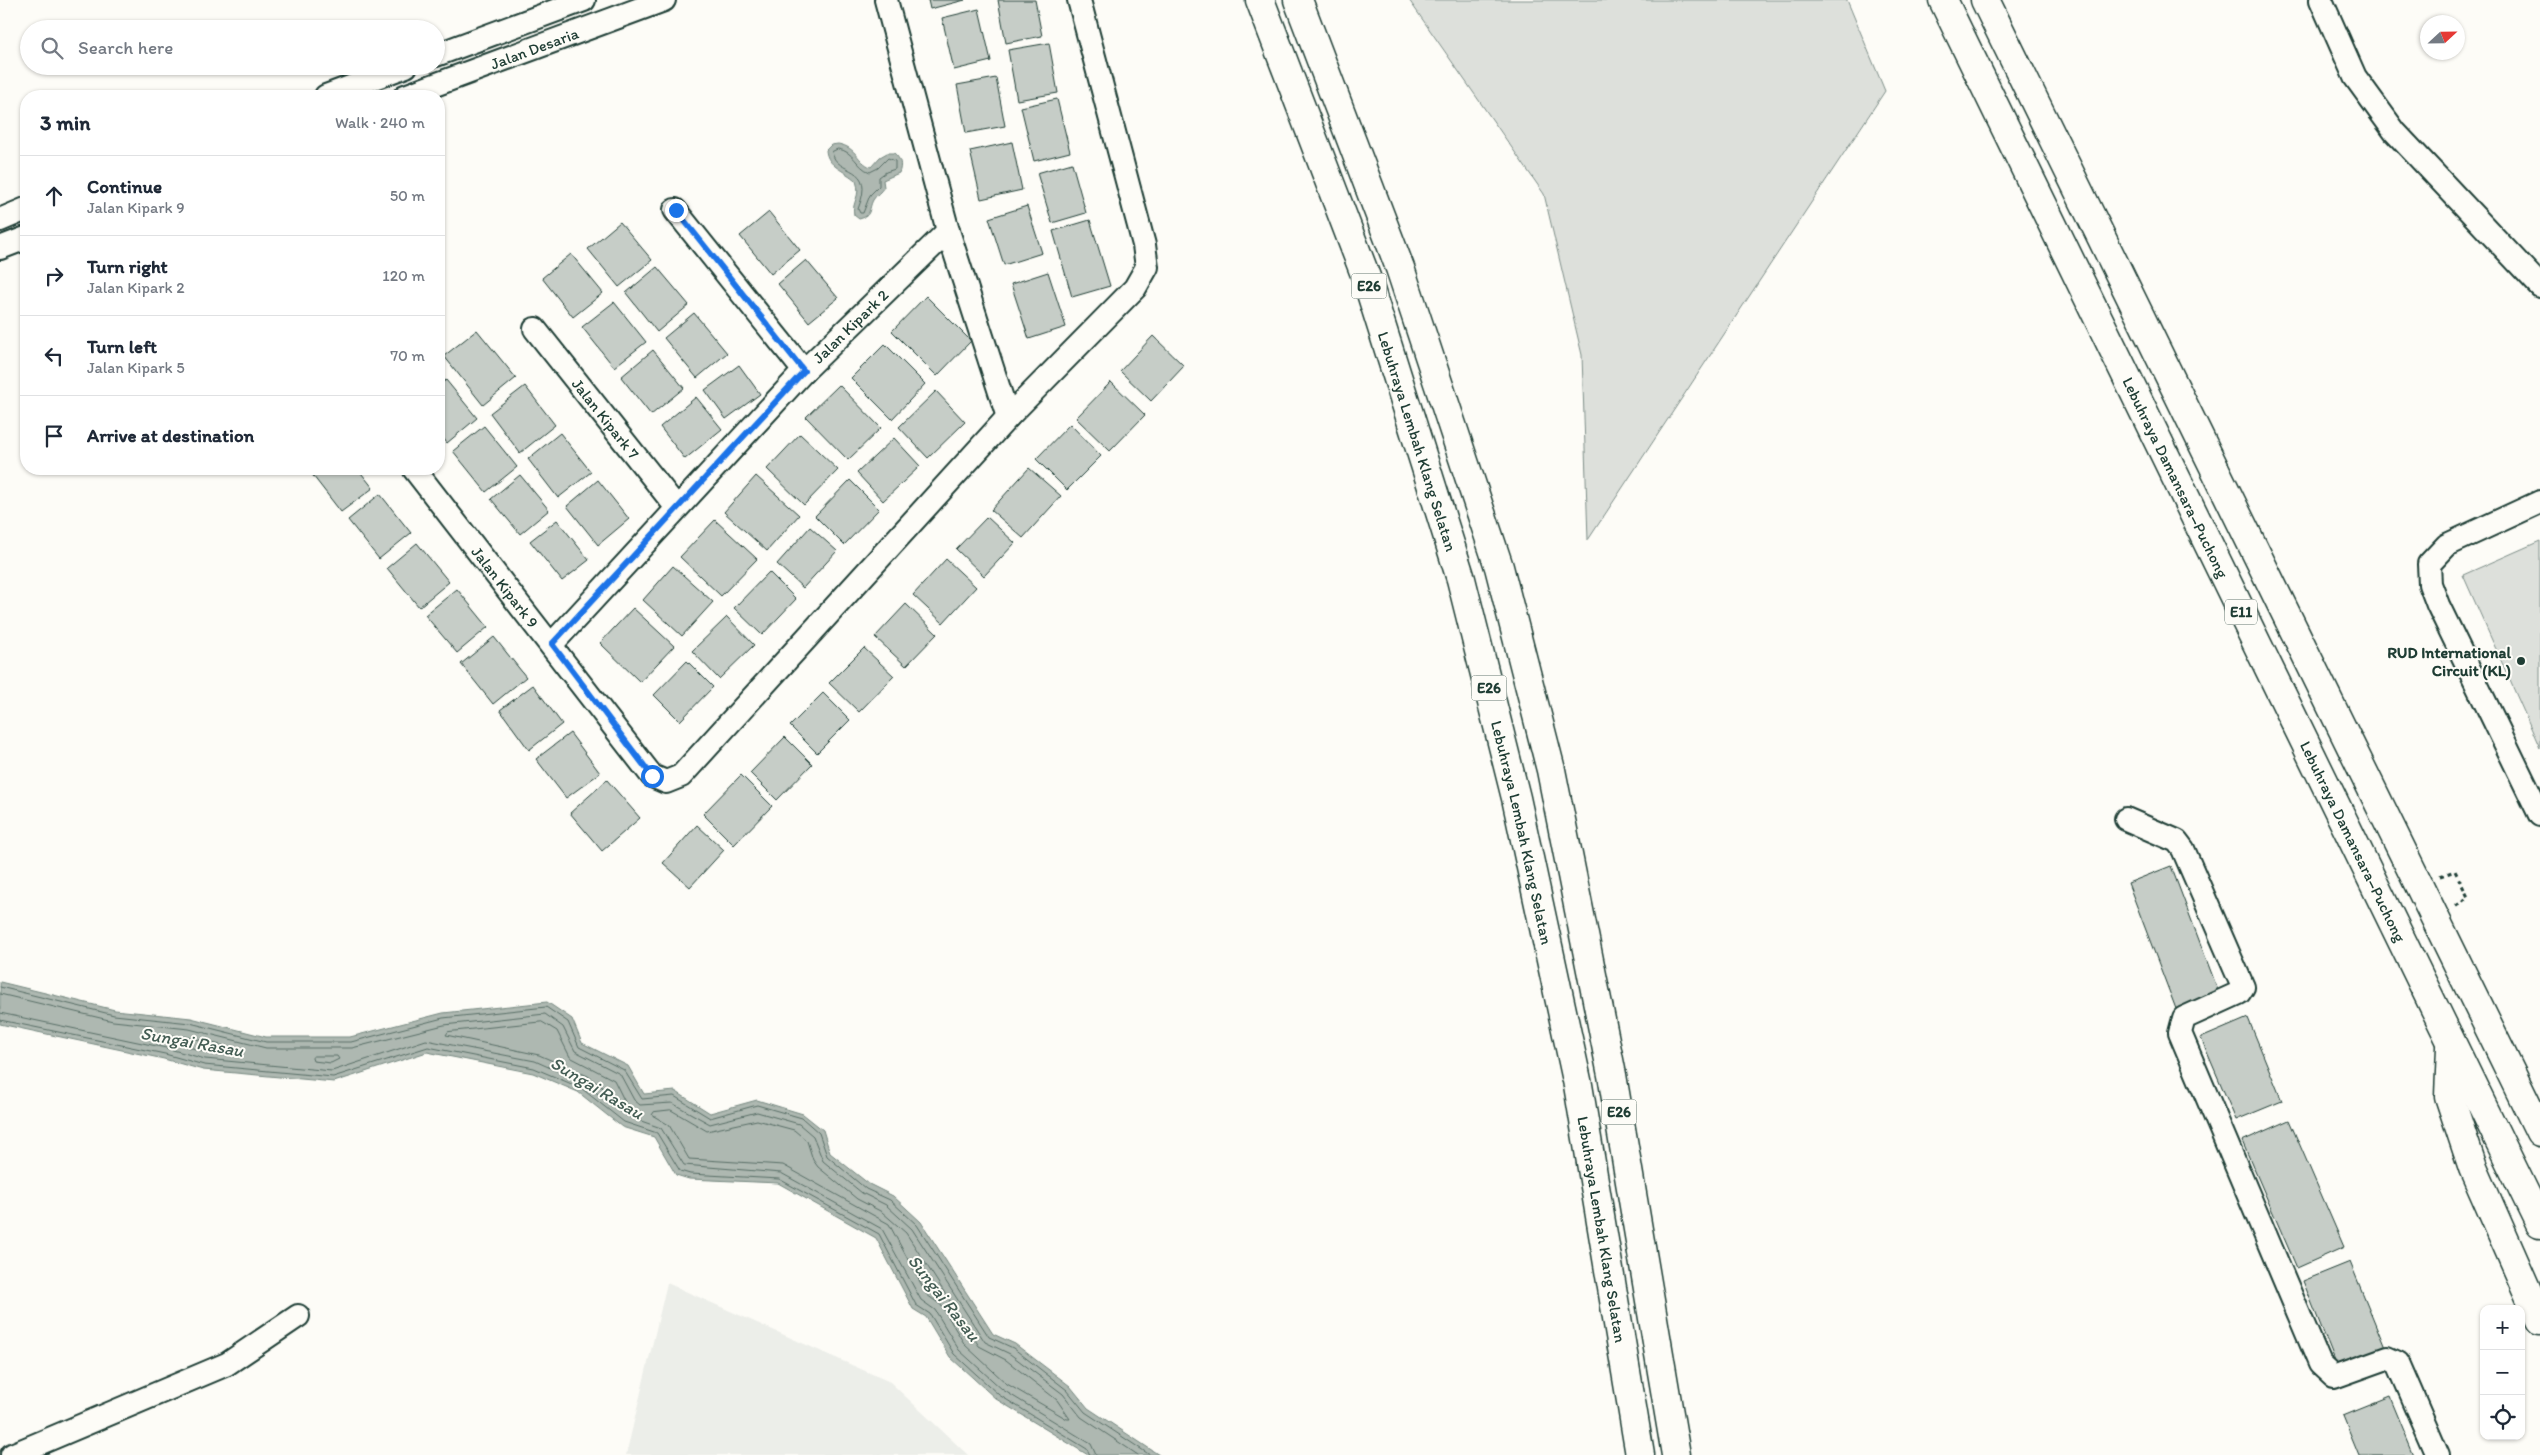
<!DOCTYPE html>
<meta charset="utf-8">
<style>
:root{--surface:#fff;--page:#f2f2f3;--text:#1f2937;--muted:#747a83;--line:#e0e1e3}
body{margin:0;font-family:Itim,sans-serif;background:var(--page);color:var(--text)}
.controls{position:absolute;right:15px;bottom:15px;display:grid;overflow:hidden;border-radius:10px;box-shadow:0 1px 4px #0004}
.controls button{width:45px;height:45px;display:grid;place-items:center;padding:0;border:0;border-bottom:1px solid var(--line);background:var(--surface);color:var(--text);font:25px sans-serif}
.compass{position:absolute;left:2420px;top:15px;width:45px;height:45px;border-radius:50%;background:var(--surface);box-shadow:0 1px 4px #0004;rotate:68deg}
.stop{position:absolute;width:15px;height:15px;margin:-11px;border:4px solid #1a73e8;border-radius:50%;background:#fff}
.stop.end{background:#1a73e8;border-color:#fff;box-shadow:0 1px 5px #0008}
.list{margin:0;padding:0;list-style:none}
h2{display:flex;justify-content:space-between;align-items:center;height:65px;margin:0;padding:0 20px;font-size:21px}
h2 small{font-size:16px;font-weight:400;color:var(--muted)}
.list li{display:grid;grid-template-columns:32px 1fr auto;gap:15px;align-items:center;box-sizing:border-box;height:80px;padding:0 20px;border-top:1px solid var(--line)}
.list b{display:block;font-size:19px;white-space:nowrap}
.list p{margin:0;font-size:16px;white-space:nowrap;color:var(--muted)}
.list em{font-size:16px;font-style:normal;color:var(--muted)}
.icon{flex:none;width:28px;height:28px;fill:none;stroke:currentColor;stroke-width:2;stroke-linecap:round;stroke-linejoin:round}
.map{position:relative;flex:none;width:2540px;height:1455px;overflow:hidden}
.search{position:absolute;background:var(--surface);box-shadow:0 1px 4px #0004;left:20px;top:20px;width:425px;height:55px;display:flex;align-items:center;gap:12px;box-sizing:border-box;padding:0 18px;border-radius:28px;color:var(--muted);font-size:19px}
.panel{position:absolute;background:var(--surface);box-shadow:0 1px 4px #0004;left:20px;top:90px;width:425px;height:385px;border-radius:20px}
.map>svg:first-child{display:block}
.built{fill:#eceee9}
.green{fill:#dde0db;stroke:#7e8e88}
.water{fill:#aeb8b1;stroke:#75877f}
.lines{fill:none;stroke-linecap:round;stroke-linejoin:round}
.shore{stroke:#586e66;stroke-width:1}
.building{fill:#c6cdc7;stroke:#1f3d34}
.minor-casing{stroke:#1f3d34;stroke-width:26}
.highway-casing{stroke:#1f3d34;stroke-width:31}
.path{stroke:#1f3d34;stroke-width:3;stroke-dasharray:4 4;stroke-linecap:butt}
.minor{stroke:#fdfcf7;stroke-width:22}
.highway{stroke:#fdfcf7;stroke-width:28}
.route{stroke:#1a73e8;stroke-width:6}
.poi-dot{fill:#1f3d34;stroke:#fdfcf7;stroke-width:2}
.labels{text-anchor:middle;stroke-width:4;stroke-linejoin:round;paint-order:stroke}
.shield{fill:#fdfcf7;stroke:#62766e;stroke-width:1}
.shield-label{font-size:15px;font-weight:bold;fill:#1f3d34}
.street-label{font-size:16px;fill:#1f3d34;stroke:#fdfcf7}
.poi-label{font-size:16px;font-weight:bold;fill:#1f3d34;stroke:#fdfcf7;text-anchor:end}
.water-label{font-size:18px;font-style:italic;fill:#435c53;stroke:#fdfcf7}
</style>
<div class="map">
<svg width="2540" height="1455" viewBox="0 0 2540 1455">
<rect width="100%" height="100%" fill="#fdfcf7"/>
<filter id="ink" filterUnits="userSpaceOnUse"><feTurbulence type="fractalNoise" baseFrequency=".02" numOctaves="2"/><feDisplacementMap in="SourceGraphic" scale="10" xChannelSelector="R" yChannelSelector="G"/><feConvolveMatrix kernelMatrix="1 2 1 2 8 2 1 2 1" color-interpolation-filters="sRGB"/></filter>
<g filter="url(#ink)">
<path class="built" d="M 667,1283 L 890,1382 L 968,1455 L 626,1455 Z"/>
<g class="green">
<path d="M 1409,0 L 1847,0 L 1885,91 L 1588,540 L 1582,355 L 1544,194 Z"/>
<path d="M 2540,541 L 2540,748 L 2463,575 Z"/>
</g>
<g class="water">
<path d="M 838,144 C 857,147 857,162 871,167 L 880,157 L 887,153 L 894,153 C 901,159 902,165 899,173 L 883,180 L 884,187 C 881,192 876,195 873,200 C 868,210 872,216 859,219 L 854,215 C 851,201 862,197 856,181 C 845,170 827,167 826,150 L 831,145 Z"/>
<path d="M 0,982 L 115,1010 L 191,1018 L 266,1037 L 350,1037 L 443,1013 L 547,1002 L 572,1019 L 582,1043 L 628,1066 L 644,1094 L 675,1091 L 710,1113 L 757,1100 L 803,1114 L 823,1130 L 830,1153 L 869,1184 L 893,1196 L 921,1222 L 993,1334 L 1015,1344 L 1070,1386 L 1088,1408 L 1159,1455 L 1088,1455 L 996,1399 L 950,1357 L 926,1317 L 913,1309 L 876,1238 L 778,1183 L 689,1179 L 676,1175 L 654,1137 L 622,1127 L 578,1092 L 533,1073 L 427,1052 L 334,1082 L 203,1070 L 164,1059 L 0,1024 Z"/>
</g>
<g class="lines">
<g class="shore">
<path d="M 838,149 C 854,151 856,167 870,172 L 878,168 L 888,158 L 895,161 L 895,169 L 886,172 L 879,177 L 879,186 L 870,195 L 863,213 L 860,213 L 858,209 C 877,162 836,177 832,152 Z"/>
<path d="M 0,987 L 114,1015 L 190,1023 L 266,1042 L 351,1042 L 443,1018 L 546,1007 L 568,1022 L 579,1047 L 624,1070 L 642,1099 L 674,1096 L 710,1118 L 757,1105 L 802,1118 L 819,1133 L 827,1156 L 866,1189 L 890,1200 L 917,1225 L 989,1337 L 1013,1348 L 1067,1390 L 1085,1412 L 1150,1455"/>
<path d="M 0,994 L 113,1021 L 189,1029 L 266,1048 L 352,1048 L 444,1025 L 545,1014 L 563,1027 L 575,1051 L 620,1074 L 634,1100 L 640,1105 L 672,1103 L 710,1124 L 757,1112 L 799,1124 L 813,1136 L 823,1161 L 862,1193 L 886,1205 L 912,1229 L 985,1342 L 1010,1354 L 1063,1394 L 1081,1417 L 1138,1455"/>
<path d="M 0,1013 L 166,1048 L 205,1059 L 332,1071 L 426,1040 L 535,1061 L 584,1083 L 627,1116 L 661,1128 L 684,1165 L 781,1173 L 882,1229 L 921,1300 L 935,1310 L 959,1350 L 1003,1390 L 1091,1444 L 1096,1455"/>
<path d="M 0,1020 L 165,1054 L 204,1065 L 333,1077 L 428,1047 L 534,1068 L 581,1088 L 624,1122 L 657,1133 L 680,1171 L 690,1174 L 779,1179 L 879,1234 L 916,1305 L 930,1314 L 954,1354 L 999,1395 L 1087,1449 L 1090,1455"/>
<path d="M 542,1022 L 557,1031 L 570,1057 L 614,1080 L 625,1102 L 622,1103 L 588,1076 L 539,1055 L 446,1035 L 448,1032 Z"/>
<path d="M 161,1034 L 188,1037 L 237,1049 L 239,1052 L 236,1054 L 207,1052 L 159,1039 L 158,1036 Z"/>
<path d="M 314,1056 L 337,1056 L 339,1059 L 331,1063 L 313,1061 L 312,1058 Z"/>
<path d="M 671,1110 L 707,1131 L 757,1120 L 794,1130 L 807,1141 L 813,1160 L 818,1167 L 857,1199 L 882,1212 L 906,1233 L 979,1346 L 1006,1360 L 1057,1400 L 1070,1419 L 1067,1419 L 1007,1384 L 965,1345 L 941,1305 L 927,1295 L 889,1224 L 783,1165 L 689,1159 L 669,1125 L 652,1115 L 654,1112 Z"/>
</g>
</g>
<g class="building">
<path d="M 928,0 L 965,0 L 930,9 Z"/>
<path d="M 998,0 L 1035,0 L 1042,36 L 1006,43 Z"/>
<path d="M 979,9 L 991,61 L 954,70 L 942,18 Z"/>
<path d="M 1049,43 L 1058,93 L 1017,100 L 1008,50 Z"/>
<path d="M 996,78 L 1005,126 L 966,133 L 957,85 Z"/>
<path d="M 1057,99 L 1070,152 L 1034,161 L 1021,107 Z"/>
<path d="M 1012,142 L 1022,190 L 981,199 L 970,151 Z"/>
<path d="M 1072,163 L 1086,213 L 1052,223 L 1037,173 Z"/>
<path d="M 1027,206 L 1042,253 L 1004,265 L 989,218 Z"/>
<path d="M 769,212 L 800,250 L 771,274 L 740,236 Z"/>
<path d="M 1090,220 L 1110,286 L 1072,297 L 1053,231 Z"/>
<path d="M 620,222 L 652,260 L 619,287 L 588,249 Z"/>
<path d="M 571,254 L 603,293 L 573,317 L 542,278 Z"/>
<path d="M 806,260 L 838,298 L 809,322 L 778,284 Z"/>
<path d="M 657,267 L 689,305 L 657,332 L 626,293 Z"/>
<path d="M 1048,272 L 1066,327 L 1029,339 L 1011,284 Z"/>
<path d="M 926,296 L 971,341 L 937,376 L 892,331 Z"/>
<path d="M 614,302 L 646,342 L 614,367 L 582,327 Z"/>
<path d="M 694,313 L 727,353 L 697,378 L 664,338 Z"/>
<path d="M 477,330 L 516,378 L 483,405 L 444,356 Z"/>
<path d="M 1153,336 L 1184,366 L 1151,401 L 1120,371 Z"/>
<path d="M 885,344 L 925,384 L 892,419 L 851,378 Z"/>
<path d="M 653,350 L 684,388 L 651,415 L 621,377 Z"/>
<path d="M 739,365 L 760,394 L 726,419 L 705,390 Z"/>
<path d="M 446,380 L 477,418 L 447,443 L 439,433 L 439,385 Z"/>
<path d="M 1111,382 L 1145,415 L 1110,451 L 1076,418 Z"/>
<path d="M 839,385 L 881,428 L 848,460 L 806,417 Z"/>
<path d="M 525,386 L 555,425 L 520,453 L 490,413 Z"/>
<path d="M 936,391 L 965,422 L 928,458 L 899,427 Z"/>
<path d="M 696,397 L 722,429 L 685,459 L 660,427 Z"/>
<path d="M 1070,424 L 1101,456 L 1067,490 L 1036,459 Z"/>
<path d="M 484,426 L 517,467 L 486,492 L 453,451 Z"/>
<path d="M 560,433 L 591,472 L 558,498 L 528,459 Z"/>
<path d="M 800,434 L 838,470 L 804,505 L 767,469 Z"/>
<path d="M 894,438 L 920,466 L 883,501 L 857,473 Z"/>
<path d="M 1029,468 L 1061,496 L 1023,538 L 991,510 Z"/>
<path d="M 314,469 L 358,469 L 373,488 L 341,512 L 310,472 Z"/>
<path d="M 520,475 L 549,510 L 520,534 L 491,499 Z"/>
<path d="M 756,476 L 799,515 L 767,551 L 724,512 Z"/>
<path d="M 598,480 L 629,519 L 598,545 L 567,506 Z"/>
<path d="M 850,480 L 879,509 L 844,545 L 815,516 Z"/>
<path d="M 380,494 L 411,533 L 379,559 L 348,520 Z"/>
<path d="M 987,517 L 1015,543 L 984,576 L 956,549 Z"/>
<path d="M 557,520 L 589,560 L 562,581 L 530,541 Z"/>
<path d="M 715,520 L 757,559 L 721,596 L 680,557 Z"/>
<path d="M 810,527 L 837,551 L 803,588 L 777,564 Z"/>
<path d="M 417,543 L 449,582 L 419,607 L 387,568 Z"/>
<path d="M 946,559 L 976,587 L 943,623 L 913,595 Z"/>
<path d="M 673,566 L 713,602 L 682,636 L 643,600 Z"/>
<path d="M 769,572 L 796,599 L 762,635 L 734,608 Z"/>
<path d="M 457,589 L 488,627 L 457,653 L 425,615 Z"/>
<path d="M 906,604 L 937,634 L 906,666 L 875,637 Z"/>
<path d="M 633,608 L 674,646 L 640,682 L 600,643 Z"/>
<path d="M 727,617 L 754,645 L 719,679 L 692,651 Z"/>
<path d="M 494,637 L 526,677 L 493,704 L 461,664 Z"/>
<path d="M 864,648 L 894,676 L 859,712 L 829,683 Z"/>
<path d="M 687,661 L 713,687 L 680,721 L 654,695 Z"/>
<path d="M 533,685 L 562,724 L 529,750 L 500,710 Z"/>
<path d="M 823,693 L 850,720 L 817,753 L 790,726 Z"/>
<path d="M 570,733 L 600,773 L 566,798 L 536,759 Z"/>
<path d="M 785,737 L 812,764 L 777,800 L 750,773 Z"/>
<path d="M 741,775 L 772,806 L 734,845 L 703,814 Z"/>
<path d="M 607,780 L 640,818 L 602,851 L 570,813 Z"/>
<path d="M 697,825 L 724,850 L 690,887 L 663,863 Z"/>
<path d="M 2171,866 L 2219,993 L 2176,1009 L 2128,883 Z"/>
<path d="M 2248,1018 L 2282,1101 L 2236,1120 L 2201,1038 Z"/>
<path d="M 2289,1120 L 2344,1247 L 2297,1268 L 2242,1141 Z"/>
<path d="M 2350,1262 L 2386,1350 L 2338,1369 L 2303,1281 Z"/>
<path d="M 2390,1397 L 2414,1455 L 2359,1455 L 2343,1416 Z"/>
</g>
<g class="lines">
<defs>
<g id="minor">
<path d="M 886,0 L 948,231 L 1008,417"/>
<path d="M 2321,0 L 2355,77 L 2395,132 L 2540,286"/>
<path d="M 436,55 L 584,0"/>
<path d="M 326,96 L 406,66"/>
<path id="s1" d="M 405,96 L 664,0"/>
<path d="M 675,210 L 804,371"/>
<path d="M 0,220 L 26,209"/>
<path d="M 0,248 L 26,238"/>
<path id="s2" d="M 535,329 L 677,508"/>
<path id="s3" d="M 414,469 L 652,776 L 666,782 L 681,776 L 1008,417 L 1135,288 L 1147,267 L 1144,245 L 1079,0"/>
<path d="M 2540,502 L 2447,545 L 2429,564 L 2430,584 L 2438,605 L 2540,815"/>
<path id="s4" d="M 552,644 L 804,371 L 948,231"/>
<path d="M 2126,819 L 2177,841 L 2183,849 L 2243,987 L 2239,993 L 2184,1018 L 2180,1033 L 2320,1364 L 2334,1377 L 2387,1358 L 2398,1363 L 2438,1455"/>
<path d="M 12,1455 L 227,1364 L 298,1316"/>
</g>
<g id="highway">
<path id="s5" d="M 1260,0 L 1366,277 L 1461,579 L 1516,798 L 1578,1085 L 1640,1455"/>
<path d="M 1298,0 L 1400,268 L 1499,567 L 1551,770 L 1612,1075 L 1676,1455"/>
<path id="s6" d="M 1943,0 L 2540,1224"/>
<path d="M 1985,0 L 2540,1132"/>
<path d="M 2451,1047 L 2449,1096 L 2473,1168 L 2540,1320"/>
</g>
</defs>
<use href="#minor" class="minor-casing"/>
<use href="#highway" class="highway-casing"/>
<path class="path" d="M 2440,876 L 2455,871 L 2468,897 L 2455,907"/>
<use href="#minor" class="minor"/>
<use href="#highway" class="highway"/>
</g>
</g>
<g class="lines" filter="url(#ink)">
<path class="route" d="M 652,776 L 552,644 L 804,371 L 676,210"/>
</g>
<circle class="poi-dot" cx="2521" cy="661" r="5"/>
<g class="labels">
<g class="shield">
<rect x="1351.5" y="273.5" width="35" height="25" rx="4"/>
<rect x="2225" y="599.5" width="32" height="25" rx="4"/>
<rect x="1471.5" y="675.5" width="35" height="25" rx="4"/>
<rect x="1601.5" y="1099.5" width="35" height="25" rx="4"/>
</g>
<g class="shield-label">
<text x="1369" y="291">E26</text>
<text x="2241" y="617">E11</text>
<text x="1489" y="693">E26</text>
<text x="1619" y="1117">E26</text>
</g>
<g class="street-label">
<text dy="6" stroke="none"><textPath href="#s1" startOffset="138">Jalan Desaria</textPath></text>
<text dy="6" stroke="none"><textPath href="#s4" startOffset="436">Jalan Kipark 2</textPath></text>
<text dy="6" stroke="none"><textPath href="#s2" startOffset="114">Jalan Kipark 7</textPath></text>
<text dy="6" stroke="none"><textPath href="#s5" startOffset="469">Lebuhraya Lembah Klang Selatan</textPath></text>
<text dy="6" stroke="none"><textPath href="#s6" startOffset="531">Lebuhraya Damansara–Puchong</textPath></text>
<text dy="6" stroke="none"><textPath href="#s3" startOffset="149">Jalan Kipark 9</textPath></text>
<text dy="6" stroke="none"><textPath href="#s5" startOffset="874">Lebuhraya Lembah Klang Selatan</textPath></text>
<text dy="6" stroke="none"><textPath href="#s6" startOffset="936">Lebuhraya Damansara–Puchong</textPath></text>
<text dy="6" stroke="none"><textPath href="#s5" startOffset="1279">Lebuhraya Lembah Klang Selatan</textPath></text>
</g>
<g class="poi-label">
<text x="2511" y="658">RUD International<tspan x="2511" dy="18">Circuit (KL)</tspan></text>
</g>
<g class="water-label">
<text transform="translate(192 1042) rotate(10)" y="6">Sungai Rasau</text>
<text transform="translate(597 1088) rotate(31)" y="6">Sungai Rasau</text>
<text transform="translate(944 1298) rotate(52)" y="6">Sungai Rasau</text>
</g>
</g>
</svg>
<div class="controls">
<button>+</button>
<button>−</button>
<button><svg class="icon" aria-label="locate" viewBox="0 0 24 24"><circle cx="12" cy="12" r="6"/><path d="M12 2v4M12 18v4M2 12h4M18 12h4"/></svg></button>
</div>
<svg class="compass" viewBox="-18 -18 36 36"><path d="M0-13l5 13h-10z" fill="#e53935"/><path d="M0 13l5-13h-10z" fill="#747a83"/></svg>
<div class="stop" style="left:652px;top:776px"></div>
<div class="stop end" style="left:676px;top:210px"></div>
<div class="search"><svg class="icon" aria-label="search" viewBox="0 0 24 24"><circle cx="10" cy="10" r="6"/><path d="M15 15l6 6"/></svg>Search here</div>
<section class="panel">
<h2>3 min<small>Walk · 240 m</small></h2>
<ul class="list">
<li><svg class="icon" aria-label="ahead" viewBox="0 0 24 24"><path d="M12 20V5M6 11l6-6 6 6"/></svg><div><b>Continue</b><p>Jalan Kipark 9</p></div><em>50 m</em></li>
<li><svg class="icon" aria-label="right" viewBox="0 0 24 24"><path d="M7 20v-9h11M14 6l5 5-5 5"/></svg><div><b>Turn right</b><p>Jalan Kipark 2</p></div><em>120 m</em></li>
<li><svg class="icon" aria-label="left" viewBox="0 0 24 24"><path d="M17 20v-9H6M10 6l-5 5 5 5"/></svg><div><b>Turn left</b><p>Jalan Kipark 5</p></div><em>70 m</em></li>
<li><svg class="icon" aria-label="arrive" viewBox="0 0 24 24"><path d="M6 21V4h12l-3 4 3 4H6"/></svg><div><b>Arrive at destination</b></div></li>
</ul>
</section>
</div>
